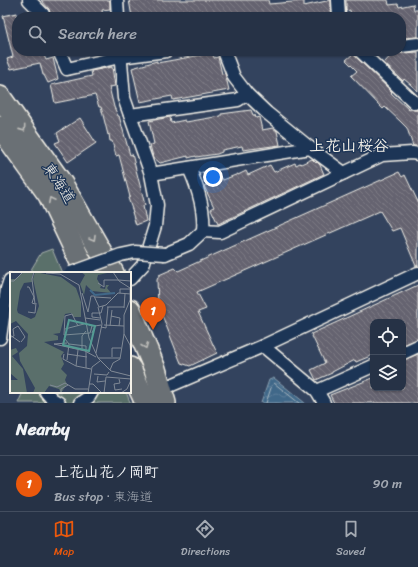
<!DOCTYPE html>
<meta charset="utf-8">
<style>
:root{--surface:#263246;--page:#2e3a4d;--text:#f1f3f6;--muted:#a4aab3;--line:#424d5f;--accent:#ea580c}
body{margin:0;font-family:Sriracha,"Klee One",sans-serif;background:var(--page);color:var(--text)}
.controls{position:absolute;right:12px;bottom:12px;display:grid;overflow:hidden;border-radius:8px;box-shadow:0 1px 3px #0004}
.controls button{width:36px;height:36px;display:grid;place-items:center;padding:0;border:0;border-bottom:1px solid var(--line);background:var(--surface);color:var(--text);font:20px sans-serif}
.you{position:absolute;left:213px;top:177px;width:14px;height:14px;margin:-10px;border:3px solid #fff;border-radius:50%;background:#1a73e8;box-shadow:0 0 0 6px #1a73e833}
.badge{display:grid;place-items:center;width:26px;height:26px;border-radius:50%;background:var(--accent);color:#fff;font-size:13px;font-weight:700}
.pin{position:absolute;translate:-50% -33px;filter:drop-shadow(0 1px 2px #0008)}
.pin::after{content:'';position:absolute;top:21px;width:14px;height:12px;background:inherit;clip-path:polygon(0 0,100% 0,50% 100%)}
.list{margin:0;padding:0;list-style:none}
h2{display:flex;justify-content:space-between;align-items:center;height:52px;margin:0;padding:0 16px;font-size:17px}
h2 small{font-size:13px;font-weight:400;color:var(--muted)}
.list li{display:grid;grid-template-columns:26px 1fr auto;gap:12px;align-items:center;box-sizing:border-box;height:56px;padding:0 16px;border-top:1px solid var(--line)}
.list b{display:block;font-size:15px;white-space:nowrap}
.list p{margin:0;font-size:13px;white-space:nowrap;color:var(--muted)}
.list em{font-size:13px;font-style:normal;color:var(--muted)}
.icon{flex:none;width:22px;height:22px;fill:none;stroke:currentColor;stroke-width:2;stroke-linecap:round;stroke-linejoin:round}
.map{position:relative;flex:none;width:418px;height:403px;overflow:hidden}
.search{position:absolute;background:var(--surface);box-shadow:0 1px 3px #0004;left:12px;right:12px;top:12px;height:44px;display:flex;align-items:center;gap:10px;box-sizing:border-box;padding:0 14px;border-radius:16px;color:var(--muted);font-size:15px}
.sheet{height:108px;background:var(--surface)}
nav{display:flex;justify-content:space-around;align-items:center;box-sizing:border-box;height:56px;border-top:1px solid var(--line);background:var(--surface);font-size:11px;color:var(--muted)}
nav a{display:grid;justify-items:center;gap:2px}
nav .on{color:var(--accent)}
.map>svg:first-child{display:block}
.grass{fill:#5a6f6b;stroke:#a7b0aa}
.water{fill:url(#water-waves);stroke:#899faf}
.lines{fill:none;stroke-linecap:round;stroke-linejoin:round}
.shore{stroke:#acbac2;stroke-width:1}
.building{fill:url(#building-back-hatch);stroke:#f4f1e8}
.street-casing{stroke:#f4f1e8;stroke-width:15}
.highway-casing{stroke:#f4f1e8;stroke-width:24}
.street{stroke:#1d3557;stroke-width:12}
.highway{stroke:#6b7074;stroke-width:21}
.street-bridge-casing{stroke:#f4f1e8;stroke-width:15;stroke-linecap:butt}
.street-bridge{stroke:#1d3557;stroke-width:12}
.oneway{stroke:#bdbdba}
.labels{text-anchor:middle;stroke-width:3;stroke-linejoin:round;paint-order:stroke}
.street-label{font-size:15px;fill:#f4f1e8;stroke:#1d3557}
.neighbourhood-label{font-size:16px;font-weight:bold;fill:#f4f1e8;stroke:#1d3557}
.inset-river{fill:none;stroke:#416889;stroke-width:2}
.inset-road{fill:none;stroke:#808995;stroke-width:1}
.view{fill:#549b93;fill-opacity:0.15;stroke:#549b93;stroke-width:2}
.inset-edge{fill:none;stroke:#f4f1e8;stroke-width:2}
</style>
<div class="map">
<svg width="418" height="403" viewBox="0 0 418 403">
<defs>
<pattern id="water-waves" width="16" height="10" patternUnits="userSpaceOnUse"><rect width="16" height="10" fill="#416889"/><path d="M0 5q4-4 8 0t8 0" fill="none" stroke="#5d7e9a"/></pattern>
<pattern id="building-back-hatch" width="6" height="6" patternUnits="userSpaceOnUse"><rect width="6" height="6" fill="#656370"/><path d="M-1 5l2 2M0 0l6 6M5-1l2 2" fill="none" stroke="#7c7a84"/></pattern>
</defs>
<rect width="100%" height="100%" fill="#33435e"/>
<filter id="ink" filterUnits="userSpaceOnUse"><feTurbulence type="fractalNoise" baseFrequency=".025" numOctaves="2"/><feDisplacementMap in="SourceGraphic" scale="8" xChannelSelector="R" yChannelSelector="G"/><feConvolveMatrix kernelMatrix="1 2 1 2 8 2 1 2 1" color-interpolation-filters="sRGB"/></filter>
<g filter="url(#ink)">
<g class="grass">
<path d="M 52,249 L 62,273 L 29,273 L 41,253 Z"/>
<path d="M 23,392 L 126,392 L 130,402 L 135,403 L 18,403 Z"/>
</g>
<path class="water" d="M 274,378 L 305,403 L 261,403 L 269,380 Z"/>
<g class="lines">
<path class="shore" d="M 266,403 L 272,385 L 274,383 L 299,403"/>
</g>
<g class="building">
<path d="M 41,0 L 110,0 L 110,9 L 102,10 L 103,17 L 51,17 L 49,9 Z"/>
<path d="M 129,0 L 268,0 L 269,4 L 304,1 L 304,6 L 331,0 L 331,14 L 326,16 L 326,17 L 175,17 L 175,14 L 155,17 L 132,17 Z"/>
<path d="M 346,0 L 388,0 L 389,5 L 398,4 L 399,7 L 413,4 L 414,10 L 418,10 L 418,37 L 403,38 L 402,17 L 351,17 L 350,10 L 346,11 Z"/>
<path d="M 17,13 L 17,51 L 42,51 L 46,60 L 53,58 L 58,79 L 48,83 L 44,75 L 43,75 L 40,63 L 11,69 L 7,59 L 13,57 L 3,16 Z"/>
<path d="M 395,51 L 402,53 L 418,52 L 418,91 L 404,79 L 403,81 L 384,63 Z"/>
<path d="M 213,53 L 214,58 L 218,57 L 222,74 L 225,73 L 229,90 L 173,100 L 172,96 L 140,102 L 132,68 L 157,61 L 157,63 Z"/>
<path d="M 353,54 L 392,92 L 391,93 L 409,110 L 411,109 L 414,110 L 418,110 L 418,146 L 413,146 L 407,128 L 400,121 L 385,107 L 383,109 L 351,76 L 357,71 L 346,60 Z"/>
<path d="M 112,67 L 115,86 L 109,87 L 114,107 L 118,116 L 119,116 L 130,155 L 132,154 L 145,205 L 143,206 L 146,221 L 136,225 L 132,212 L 133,212 L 128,198 L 130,197 L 119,155 L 116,156 L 112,141 L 110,141 L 109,134 L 108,135 L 101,107 L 99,107 L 95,95 L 55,103 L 51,85 L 92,76 L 91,71 Z"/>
<path d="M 251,110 L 253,115 L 255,115 L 256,118 L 259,117 L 262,130 L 273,128 L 277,131 L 280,145 L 243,150 L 242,146 L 222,150 L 222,152 L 217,154 L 196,157 L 196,156 L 188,158 L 188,156 L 160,163 L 153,157 L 150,145 L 154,144 L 149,121 L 170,117 L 171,123 L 185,120 L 186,122 L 221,116 L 221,114 Z"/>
<path d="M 80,118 L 96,143 L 68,162 L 55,143 L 60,141 L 57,133 Z"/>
<path d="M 312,159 L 316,163 L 317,162 L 320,165 L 324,174 L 218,224 L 211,209 L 214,207 L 204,186 L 222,178 L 223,180 L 238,174 L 238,175 L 246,171 L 248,175 L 270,165 L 274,172 L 295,163 L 296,165 L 300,163 L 301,164 Z"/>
<path d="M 399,172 L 402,177 L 405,175 L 418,202 L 418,266 L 416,266 L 400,228 L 392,231 L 380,211 L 197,292 L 206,309 L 198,312 L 217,353 L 190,366 L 181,363 L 158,305 L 157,280 L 159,275 L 175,268 L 178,271 Z"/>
<path d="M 418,285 L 418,339 L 403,345 L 403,322 L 389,322 L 388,320 L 385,322 L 373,322 L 373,355 L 356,362 L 355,360 L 332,372 L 332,373 L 316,380 L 311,370 L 325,363 L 311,334 Z"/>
<path d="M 418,354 L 418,403 L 334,403 L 330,395 L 373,378 L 373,388 L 403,388 L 403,360 Z"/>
</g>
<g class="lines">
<defs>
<g id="street">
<path d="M 29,0 L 43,14 L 44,17"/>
<path d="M 117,0 L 118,17"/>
<path d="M 338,0 L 339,17"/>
<path d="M 401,46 L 418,44"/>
<path d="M 59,51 L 67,69 L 120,57 L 166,51"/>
<path d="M 120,51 L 124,98 L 151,174 L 157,205 L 155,226 L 143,265 L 130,279"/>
<path d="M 224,51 L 234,77 L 247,94 L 267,113 L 310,148 L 344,173"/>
<path d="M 360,51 L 415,103"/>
<path d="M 130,115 L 238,100 L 247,94"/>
<path d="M 189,168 C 198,188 205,210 203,231"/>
<path d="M 151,174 L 310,148"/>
<path d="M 165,254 L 189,244 L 203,231 L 220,232 L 382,155 L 412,153 L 418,154"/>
<path d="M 0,338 L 7,289 L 10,280"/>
<path d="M 263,346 L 317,391 L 324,403"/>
<path d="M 403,353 L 418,346"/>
<path d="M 160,390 L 263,346 L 418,273"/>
<path d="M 317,391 L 373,366"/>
<path d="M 46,392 L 52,399 L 59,403"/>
<path d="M 80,403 L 89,397 L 92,392"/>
</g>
<g id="highway">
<path d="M 0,97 L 62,184 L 113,273"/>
<path d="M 0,127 L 49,195 L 86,273"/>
<path d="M 130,310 L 155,369 L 165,403"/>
<path d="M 130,368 L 146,403"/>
</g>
</defs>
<use href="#street" class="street-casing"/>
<use href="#highway" class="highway-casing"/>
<use href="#street" class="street"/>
<use href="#highway" class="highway"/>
<defs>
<path id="street-bridge" d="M 71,273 L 121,255 L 135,252 L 165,254"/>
</defs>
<use href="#street-bridge" class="street-bridge-casing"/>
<use href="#street-bridge" class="street-bridge"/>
</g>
<defs><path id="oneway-chevron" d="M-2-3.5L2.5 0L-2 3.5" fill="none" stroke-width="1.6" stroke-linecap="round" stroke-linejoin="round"/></defs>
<g class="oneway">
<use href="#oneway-chevron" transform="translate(23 129) rotate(55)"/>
<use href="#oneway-chevron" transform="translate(51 200) rotate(-117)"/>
<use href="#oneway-chevron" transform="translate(93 238) rotate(60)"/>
<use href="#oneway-chevron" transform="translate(145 346) rotate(68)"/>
</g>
</g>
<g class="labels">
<g class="street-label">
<text transform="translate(59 183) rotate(57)" y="5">東海道</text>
</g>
<g class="neighbourhood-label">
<text x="349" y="151">上花山桜谷</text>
</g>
</g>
<g transform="translate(10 272)">
<rect width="121" height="121" fill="#33435e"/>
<path d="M 6,76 L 8,80 L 2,84 L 13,97 L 17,121 L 0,120 L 0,108 L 8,108 L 0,101 L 0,78 Z" fill="#5a6f6b"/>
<path d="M 14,0 L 23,0 L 22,10 L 14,11 L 10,19 L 7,38 L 8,41 L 21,47 L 25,45 L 29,34 L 23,7 L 25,0 L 51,5 L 66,16 L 71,30 L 71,45 L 64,45 L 61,41 L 55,42 L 50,61 L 43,62 L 48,64 L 48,68 L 34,70 L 54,80 L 51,84 L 54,92 L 51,97 L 57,103 L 55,108 L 57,112 L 51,121 L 49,117 L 39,114 L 34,121 L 23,121 L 25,116 L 10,89 L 9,81 L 17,74 L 18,62 L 6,49 L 0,52 L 0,7 L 5,7 ZM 71,0 L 102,0 L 88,3 L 87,7 L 91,14 L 90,16 L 95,17 L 96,13 L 99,13 L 97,16 L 101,21 L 82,19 L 76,13 L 74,23 L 70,12 L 75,3 Z" fill="#5a6f6b"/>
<path class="inset-river" d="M 80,18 L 85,23 L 105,21"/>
<path class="inset-road" d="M 103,0 L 109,9 L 120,16 L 120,28 L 114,43 L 114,62 L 120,73 L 121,85M 36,1 L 50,2 L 69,13 L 79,66 L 88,86 L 101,99 L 121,104M 108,8 L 121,9M 0,9 L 4,9 L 13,0M 88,11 L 94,15 L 94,8 L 108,8M 17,15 L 19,15 L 24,25 L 22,31 L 25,32 L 22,7 L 24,0M 72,21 L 78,40 L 81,24 L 84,24 L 89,35 L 96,33 L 108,21 L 121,22M 110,21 L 110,17 L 120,17M 85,25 L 101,26M 97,35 L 114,35M 114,36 L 115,22M 18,40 L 25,41 L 26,31M 82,41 L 91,41 L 93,34M 82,41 L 82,45 L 90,46M 101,44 L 110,46 L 109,54M 75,46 L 90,48M 94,53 L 114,54M 68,54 L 62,42 L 55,44 L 54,63 L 80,61 L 82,54 L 79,53M 100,54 L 102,38M 91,55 L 96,56 L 98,35M 55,57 L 74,52M 82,61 L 85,54 L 91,53M 0,63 L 10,70M 1,65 L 4,64 L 3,57 L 8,54 L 15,65 L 11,70M 55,67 L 59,72 L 57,88M 57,71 L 44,72 L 75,79 L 86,85M 59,72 L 76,74 L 76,96M 72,78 L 72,64 L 76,59M 86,81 L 92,52 L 88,35M 54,82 L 53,87 L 66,94 L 81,97M 57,82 L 77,85M 102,85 L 102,76 L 111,76M 88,86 L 110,86M 66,94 L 68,78M 100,98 L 103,91 L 110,87 L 114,62M 84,102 L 97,103 L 99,100M 88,104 L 87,110 L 95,109M 109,107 L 110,111 L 104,112 L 105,118 L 112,117M 79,112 L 83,112 L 92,121M 40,113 L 47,115 L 55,111 L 65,117 L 78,117M 51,121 L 51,117 L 58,113M 78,121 L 82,95 L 90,89M 94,121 L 96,105 L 121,107M 111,121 L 117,117 L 121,108"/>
<path class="view" d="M 59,48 L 85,54 L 79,79 L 53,73 Z"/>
<rect width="121" height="121" class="inset-edge"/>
</g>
</svg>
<div class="controls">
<button><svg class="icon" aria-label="locate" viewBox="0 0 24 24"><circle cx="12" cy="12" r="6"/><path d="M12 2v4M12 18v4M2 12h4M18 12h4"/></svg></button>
<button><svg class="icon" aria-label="layers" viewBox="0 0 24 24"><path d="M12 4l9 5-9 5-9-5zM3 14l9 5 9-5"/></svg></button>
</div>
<div class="you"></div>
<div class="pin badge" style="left:153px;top:330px">1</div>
<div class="search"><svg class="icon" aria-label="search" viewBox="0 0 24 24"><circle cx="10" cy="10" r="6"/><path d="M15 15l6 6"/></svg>Search here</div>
</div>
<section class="sheet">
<h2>Nearby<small></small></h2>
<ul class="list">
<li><span class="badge">1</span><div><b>上花山花ノ岡町</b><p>Bus stop · 東海道</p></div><em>90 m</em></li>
</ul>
</section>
<nav>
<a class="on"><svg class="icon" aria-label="map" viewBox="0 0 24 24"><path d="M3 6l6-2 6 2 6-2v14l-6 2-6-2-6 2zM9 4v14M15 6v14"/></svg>Map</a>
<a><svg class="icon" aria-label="directions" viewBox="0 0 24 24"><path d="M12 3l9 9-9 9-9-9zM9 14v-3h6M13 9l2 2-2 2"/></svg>Directions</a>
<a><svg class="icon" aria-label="saved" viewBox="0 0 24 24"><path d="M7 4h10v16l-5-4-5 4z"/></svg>Saved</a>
</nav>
